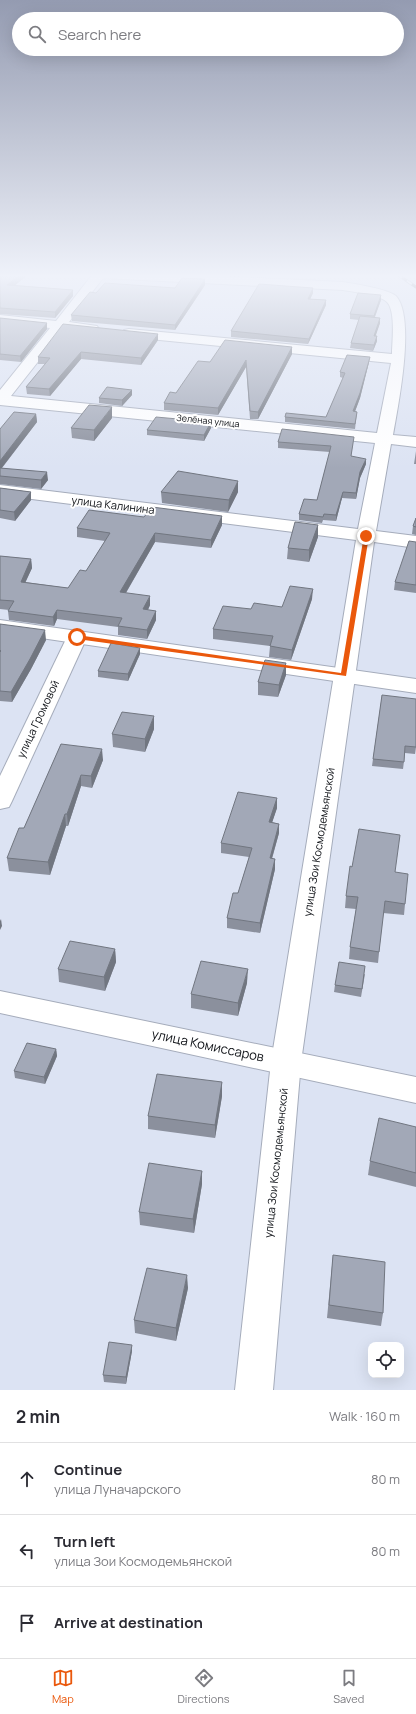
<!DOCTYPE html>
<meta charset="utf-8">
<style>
:root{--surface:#fff;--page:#f7f7f7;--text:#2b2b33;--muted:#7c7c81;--line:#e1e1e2;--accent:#ea580c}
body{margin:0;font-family:Manrope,sans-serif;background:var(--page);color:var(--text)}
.controls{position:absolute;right:12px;bottom:12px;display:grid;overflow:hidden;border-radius:8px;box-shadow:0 4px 16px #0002}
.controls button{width:36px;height:36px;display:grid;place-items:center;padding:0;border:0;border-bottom:1px solid var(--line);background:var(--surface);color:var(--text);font:20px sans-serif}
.stop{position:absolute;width:12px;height:12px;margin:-9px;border:3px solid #ea580c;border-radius:50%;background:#fff}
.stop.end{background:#ea580c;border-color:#fff;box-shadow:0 1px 4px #0008}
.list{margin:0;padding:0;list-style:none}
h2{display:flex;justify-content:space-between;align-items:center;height:52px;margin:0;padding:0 16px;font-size:17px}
h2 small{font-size:13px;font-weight:400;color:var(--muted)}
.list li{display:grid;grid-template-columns:26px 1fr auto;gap:12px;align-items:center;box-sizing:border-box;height:72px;padding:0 16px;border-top:1px solid var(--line)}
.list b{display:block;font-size:15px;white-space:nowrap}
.list p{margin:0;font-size:13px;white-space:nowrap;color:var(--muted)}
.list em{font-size:13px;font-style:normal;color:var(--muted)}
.icon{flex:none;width:22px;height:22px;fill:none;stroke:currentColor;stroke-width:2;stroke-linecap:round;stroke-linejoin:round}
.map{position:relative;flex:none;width:416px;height:1390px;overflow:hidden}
.search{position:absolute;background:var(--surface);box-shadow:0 4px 16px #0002;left:12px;right:12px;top:12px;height:44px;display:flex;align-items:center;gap:10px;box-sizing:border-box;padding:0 14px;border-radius:22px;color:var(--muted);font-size:15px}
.sheet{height:268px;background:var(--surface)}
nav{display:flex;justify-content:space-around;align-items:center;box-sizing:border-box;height:56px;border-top:1px solid var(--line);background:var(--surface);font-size:11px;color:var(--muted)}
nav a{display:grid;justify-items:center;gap:2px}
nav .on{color:var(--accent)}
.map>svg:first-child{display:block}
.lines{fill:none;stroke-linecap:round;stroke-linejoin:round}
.street-casing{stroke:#a5acbb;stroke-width:2}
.secondary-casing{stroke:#a5acbb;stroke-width:2}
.street{fill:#fff;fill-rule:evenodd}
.secondary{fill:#fff;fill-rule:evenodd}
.rail-casing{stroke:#34383f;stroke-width:3}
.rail{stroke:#fff;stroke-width:2;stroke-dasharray:6;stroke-linecap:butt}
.wall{fill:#8b909d}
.shaded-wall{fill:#717680}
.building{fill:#a2a8b7;stroke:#717680}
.route{fill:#ea580c}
.labels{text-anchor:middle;stroke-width:4;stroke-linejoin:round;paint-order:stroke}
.far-street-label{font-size:9px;fill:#0e1116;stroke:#fff}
.street-label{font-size:11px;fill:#0e1116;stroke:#fff}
.near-street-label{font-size:13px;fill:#0e1116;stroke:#fff}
</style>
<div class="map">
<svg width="416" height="1390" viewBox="0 0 416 1390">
<rect width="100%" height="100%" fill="#dce3f3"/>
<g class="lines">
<defs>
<g id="street">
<path d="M 92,274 L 172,274 L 343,282 C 355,284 388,289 396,296 C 416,318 398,406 393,435 L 416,437 L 416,447 L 391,444 L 376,531 L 416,536 L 416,548 L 374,542 L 301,1062 L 273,1390 L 235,1390 L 271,1062 L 356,540 L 0,495 L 0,485 L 358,529 L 375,443 L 0,405 L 0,390 L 50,328 L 0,323 L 0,315 L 56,321 L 92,275 ZM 103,278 L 343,290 C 354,292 380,295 387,302 C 396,311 392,342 392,354 L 129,329 L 124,330 L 122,333 L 124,336 L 129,337 L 391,363 L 377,433 L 11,396 L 63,330 L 92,333 L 97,332 L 99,329 L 97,326 L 69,322 Z"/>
<path d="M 77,631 L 84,633 L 87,637 L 12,801 L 9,807 L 0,809 L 0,776 L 67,637 L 70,633 Z"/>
</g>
<g id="secondary">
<path d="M 0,620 L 416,679 L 416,693 L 0,632 Z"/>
<path d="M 0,991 L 416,1077 L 416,1103 L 0,1013 Z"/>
</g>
</defs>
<use href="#street" class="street-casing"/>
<use href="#secondary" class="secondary-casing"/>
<use href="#street" class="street"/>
<use href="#secondary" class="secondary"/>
<defs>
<path id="rail" d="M 397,274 L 416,287"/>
</defs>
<use href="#rail" class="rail-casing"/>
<use href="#rail" class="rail"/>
</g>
<g class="wall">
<path d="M 0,274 L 29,274 L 15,285 L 73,290 L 73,296 L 55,318 L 0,314 Z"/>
<path d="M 205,285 L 175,330 L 72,321 L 71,315 L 96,293 L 175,288 Z"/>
<path d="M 313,293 L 310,299 L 326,300 L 326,305 L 308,344 L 231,337 L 231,331 Z"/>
<path d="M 381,300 L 375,317 L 380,323 L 375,336 L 377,336 L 377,341 L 373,351 L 350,348 L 351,343 L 359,320 L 350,319 L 350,314 Z"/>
<path d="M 0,318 L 47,329 L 21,362 L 0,360 Z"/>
<path d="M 158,340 L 141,365 L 81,359 L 50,396 L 27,394 L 26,387 L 45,364 L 38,364 L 38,357 Z"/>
<path d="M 292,347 L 292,354 L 258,419 L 250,419 L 246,367 L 218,415 L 164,410 L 164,403 L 176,393 L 210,362 Z"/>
<path d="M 369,362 L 360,398 L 355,411 L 357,412 L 355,429 L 285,422 L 285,417 L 326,417 L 343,378 L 340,377 L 340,372 Z"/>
<path d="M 132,395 L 122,406 L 99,403 L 99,398 Z"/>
<path d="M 36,414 L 37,422 L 2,468 L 48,480 L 41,489 L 0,484 L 0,429 Z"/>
<path d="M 112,418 L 94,441 L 72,438 L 71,428 Z"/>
<path d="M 211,428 L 204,441 L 147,435 L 147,430 Z"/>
<path d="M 278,442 L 353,442 L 351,456 L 366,464 L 360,478 L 356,499 L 342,498 L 336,521 L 323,520 L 322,523 L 299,520 L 299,514 L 317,500 L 330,452 L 278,448 Z"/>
<path d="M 416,451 L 416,464 L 414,464 Z"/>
<path d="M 0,488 L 31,492 L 31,500 L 15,521 L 0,518 Z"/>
<path d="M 161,492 L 238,492 L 228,512 L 162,503 Z"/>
<path d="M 144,517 L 222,525 L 211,548 L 155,542 L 126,593 L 150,605 L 148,610 L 156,611 L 156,620 L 147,639 L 118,635 L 118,627 L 57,619 L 54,626 L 9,620 L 8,611 L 9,610 L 0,609 L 0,556 L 31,559 L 32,568 L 25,582 L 68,588 L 86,571 L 105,541 L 77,537 L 77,528 Z"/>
<path d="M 416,518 L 416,535 L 412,534 L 413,526 Z"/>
<path d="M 318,525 L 318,537 L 309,562 L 287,559 L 288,548 Z"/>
<path d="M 416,542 L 416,593 L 394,590 L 395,582 Z"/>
<path d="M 312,599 L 291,660 L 269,657 L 270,646 L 213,639 L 213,629 L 251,609 L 282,607 Z"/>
<path d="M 0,624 L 46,640 L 31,669 L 12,702 L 0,701 Z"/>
<path d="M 140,648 L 140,654 L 128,681 L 98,677 L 98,671 Z"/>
<path d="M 286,663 L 286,675 L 278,697 L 258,695 L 258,682 Z"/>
<path d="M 382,695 L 416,747 L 415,754 L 405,753 L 403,769 L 372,766 Z"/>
<path d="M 154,729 L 145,752 L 113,747 L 112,734 Z"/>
<path d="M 61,744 L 103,760 L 92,788 L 81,786 L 68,826 L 66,826 L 50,875 L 9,871 L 7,858 L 24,828 Z"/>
<path d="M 277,798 L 277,808 L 272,822 L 279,824 L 279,833 L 272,859 L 275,859 L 275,869 L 260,933 L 227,928 L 227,918 L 238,893 L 249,857 L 221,853 L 221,843 Z"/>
<path d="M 395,872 L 405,904 L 404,915 L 383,913 L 378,963 L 349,959 L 350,947 L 356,909 L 345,908 L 346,896 Z"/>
<path d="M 115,949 L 116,962 L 105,991 L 59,982 L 58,969 Z"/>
<path d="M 365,974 L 361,997 L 334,992 L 335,985 Z"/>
<path d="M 247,983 L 238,1016 L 191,1008 L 191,994 Z"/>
<path d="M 56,1049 L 57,1056 L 45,1084 L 15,1078 L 14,1071 Z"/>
<path d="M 222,1082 L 222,1096 L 215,1138 L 148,1129 L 148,1116 Z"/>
<path d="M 416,1127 L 416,1187 L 368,1175 L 370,1161 Z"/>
<path d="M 202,1171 L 202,1184 L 194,1233 L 140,1225 L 139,1212 Z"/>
<path d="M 333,1255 L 383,1313 L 381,1326 L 327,1318 Z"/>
<path d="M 188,1288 L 176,1341 L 135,1333 L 134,1320 Z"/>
<path d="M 132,1351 L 126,1384 L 104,1382 L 103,1375 Z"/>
</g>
<g class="shaded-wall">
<path d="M 21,274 L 29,274 L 8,291 L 7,285 Z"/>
<path d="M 205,279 L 205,285 L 175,330 L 175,325 Z"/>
<path d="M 313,288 L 313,293 L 308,304 L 308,299 Z"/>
<path d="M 73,290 L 73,296 L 55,318 L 55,312 Z"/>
<path d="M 381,295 L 381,300 L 373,321 L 374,316 Z"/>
<path d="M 326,300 L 326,305 L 308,344 L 309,339 Z"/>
<path d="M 380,318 L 380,323 L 374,341 L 374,336 Z"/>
<path d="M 47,323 L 47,329 L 21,362 L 20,356 Z"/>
<path d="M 158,334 L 158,340 L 141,365 L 141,358 Z"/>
<path d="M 377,336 L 377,341 L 373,351 L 374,345 Z"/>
<path d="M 292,347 L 292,354 L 258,419 L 258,412 Z"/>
<path d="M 81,352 L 81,359 L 50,396 L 49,389 Z"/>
<path d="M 370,357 L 369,362 L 360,398 L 353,417 L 353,411 Z"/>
<path d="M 246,360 L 246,367 L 218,415 L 218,408 Z"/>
<path d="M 132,390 L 132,395 L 122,406 L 122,400 Z"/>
<path d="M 112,407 L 112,418 L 94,441 L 94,430 Z"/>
<path d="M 36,414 L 37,422 L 0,470 L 0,461 Z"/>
<path d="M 211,422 L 211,428 L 204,441 L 204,435 Z"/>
<path d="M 366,459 L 366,464 L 360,478 L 356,499 L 356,493 L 360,472 Z"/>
<path d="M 47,472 L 48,480 L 41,489 L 41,480 Z"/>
<path d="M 238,481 L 238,492 L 228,512 L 229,500 Z"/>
<path d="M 31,492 L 31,500 L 15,521 L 14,512 Z"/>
<path d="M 343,492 L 342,498 L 336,521 L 336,515 Z"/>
<path d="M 222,516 L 222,525 L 211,548 L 211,540 Z"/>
<path d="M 318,525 L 318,537 L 309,562 L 309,550 Z"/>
<path d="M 155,533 L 155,542 L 121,601 L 120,592 Z"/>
<path d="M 31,559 L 32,568 L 22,590 L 21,582 Z"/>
<path d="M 313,589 L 312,599 L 291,660 L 292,650 Z"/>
<path d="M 150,596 L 150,605 L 144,618 L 143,609 Z"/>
<path d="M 57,610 L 57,619 L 54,626 L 53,617 Z"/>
<path d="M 156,611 L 156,620 L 147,639 L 147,630 Z"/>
<path d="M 45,630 L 46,640 L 31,669 L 12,702 L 11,692 Z"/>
<path d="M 140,648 L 140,654 L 128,681 L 128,674 Z"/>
<path d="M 286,663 L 286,675 L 278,697 L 279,685 Z"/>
<path d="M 154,716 L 154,729 L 145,752 L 145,739 Z"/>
<path d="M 102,749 L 103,760 L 92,788 L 91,776 Z"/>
<path d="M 81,775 L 81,786 L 68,826 L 67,814 Z"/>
<path d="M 277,798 L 277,808 L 269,832 L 269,822 Z"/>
<path d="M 65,814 L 66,826 L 50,875 L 48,862 Z"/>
<path d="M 279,824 L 279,833 L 269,868 L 270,858 Z"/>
<path d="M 275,859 L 275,869 L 260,933 L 260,923 Z"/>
<path d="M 1,919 L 2,926 L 0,930 L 0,921 Z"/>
<path d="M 115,949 L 116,962 L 105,991 L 104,977 Z"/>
<path d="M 248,969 L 247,983 L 238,1016 L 238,1003 Z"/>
<path d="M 56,1049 L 57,1056 L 45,1084 L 44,1077 Z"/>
<path d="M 222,1082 L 222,1096 L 215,1138 L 215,1125 Z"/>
<path d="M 202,1171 L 202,1184 L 194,1233 L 193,1219 Z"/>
<path d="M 187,1275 L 188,1288 L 176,1341 L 176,1328 Z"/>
<path d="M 132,1345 L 132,1351 L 126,1384 L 126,1377 Z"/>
</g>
<g class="building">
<path d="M 0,274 L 21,274 L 7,285 L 73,290 L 55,312 L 0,308 Z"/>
<path d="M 182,278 L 205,279 L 175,325 L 71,315 L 90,292 L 96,293 L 105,283 L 175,288 Z"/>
<path d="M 259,284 L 313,288 L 308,299 L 326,300 L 309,339 L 231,331 Z"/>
<path d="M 358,293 L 381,295 L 374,316 L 350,314 Z"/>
<path d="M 360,316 L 380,318 L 374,336 L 377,336 L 374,345 L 351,343 Z"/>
<path d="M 0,318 L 47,323 L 20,356 L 0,354 Z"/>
<path d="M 63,324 L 158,334 L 141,358 L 81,352 L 49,389 L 26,387 L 50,358 L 38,357 Z"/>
<path d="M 225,340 L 292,347 L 258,412 L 250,411 L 246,360 L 218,408 L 164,403 L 170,392 L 176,393 L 198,361 L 210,362 Z"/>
<path d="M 347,355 L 370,357 L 360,393 L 353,411 L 357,412 L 355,424 L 285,417 L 286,413 L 326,417 L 345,373 L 340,372 Z"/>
<path d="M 107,387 L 132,390 L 122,400 L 99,398 Z"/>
<path d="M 89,405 L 112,407 L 94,430 L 71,428 Z"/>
<path d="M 14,412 L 36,414 L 0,461 L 0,429 Z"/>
<path d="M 156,417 L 211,422 L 204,435 L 147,430 Z"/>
<path d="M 282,429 L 354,437 L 351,456 L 366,459 L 360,472 L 356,493 L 343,492 L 336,515 L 324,514 L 323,517 L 299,514 L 304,499 L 317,500 L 331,446 L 278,442 Z"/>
<path d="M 0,468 L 47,472 L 41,480 L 0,476 Z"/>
<path d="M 178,471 L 238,481 L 229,500 L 161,492 Z"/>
<path d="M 0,488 L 31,492 L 14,512 L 0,510 Z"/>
<path d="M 152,507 L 222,516 L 211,540 L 155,533 L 120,592 L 150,596 L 143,609 L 156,611 L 147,630 L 118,626 L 122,618 L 57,610 L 53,617 L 8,611 L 14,601 L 0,600 L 0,556 L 31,559 L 21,582 L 68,588 L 80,570 L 86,571 L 110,533 L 77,528 L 89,510 L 144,517 Z"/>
<path d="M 416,518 L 416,527 L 413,526 Z"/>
<path d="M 295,522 L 318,525 L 309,550 L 288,548 Z"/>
<path d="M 409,541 L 416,542 L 416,585 L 395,582 Z"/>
<path d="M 290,586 L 313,589 L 292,650 L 270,646 L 273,636 L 213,629 L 223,606 L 251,609 L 254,603 L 282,607 Z"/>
<path d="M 0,624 L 45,630 L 30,659 L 11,692 L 0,691 L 0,652 L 1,651 L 0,650 Z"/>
<path d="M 111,643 L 140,648 L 128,674 L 98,671 Z"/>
<path d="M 265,660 L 286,663 L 279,685 L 258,682 Z"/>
<path d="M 382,695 L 416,699 L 416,747 L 405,746 L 404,762 L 373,759 Z"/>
<path d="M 122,712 L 154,716 L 145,739 L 112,734 Z"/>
<path d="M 61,744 L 102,749 L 91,776 L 81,775 L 67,814 L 65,814 L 48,862 L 7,858 L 19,828 L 24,828 Z"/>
<path d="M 238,792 L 277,798 L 269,822 L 279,824 L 270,858 L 275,859 L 260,923 L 227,918 L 233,893 L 238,893 L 252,848 L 221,843 Z"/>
<path d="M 359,829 L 400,835 L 395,872 L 408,874 L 405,904 L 385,901 L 379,952 L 350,947 L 358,897 L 346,896 L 350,866 L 352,867 Z"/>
<path d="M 70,941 L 115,949 L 104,977 L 58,969 Z"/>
<path d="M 201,961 L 248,969 L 238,1003 L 191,994 Z"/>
<path d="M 339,962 L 365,966 L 362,989 L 335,985 Z"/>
<path d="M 27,1043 L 56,1049 L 44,1077 L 14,1071 Z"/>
<path d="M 157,1074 L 222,1082 L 215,1125 L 148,1116 Z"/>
<path d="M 379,1118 L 416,1127 L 416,1173 L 370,1161 Z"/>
<path d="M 149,1163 L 202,1171 L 193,1219 L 139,1212 Z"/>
<path d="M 333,1255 L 385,1262 L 383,1313 L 329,1305 Z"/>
<path d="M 147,1268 L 187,1275 L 176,1328 L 134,1320 Z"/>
<path d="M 109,1342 L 132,1345 L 126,1377 L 103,1375 Z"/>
</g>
<linearGradient id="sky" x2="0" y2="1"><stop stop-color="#949bb1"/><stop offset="0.59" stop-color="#eff2fa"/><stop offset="1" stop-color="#eff2fa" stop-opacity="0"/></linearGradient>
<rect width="416" height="468" fill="url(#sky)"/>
<path class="route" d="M 364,535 L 369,536 L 346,676 L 77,639 L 74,637 L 77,635 L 341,673 Z"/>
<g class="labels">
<g class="far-street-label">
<text transform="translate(208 421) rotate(6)" y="3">Зелёная улица</text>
</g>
<g class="street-label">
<text transform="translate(113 505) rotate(7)" y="4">улица Калинина</text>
<text transform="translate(38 719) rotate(-65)" y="4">улица Громовой</text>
<text transform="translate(319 842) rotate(-81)" y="4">улица Зои Космодемьянской</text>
<text transform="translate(276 1163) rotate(-84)" y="4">улица Зои Космодемьянской</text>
</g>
<g class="near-street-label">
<text transform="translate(208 1045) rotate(12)" y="5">улица Комиссаров</text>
</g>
</g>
</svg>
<div class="controls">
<button><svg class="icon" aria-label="locate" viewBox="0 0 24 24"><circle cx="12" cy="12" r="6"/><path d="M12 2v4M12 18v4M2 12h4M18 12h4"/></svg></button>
</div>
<div class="stop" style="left:77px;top:637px"></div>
<div class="stop end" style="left:366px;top:536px"></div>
<div class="search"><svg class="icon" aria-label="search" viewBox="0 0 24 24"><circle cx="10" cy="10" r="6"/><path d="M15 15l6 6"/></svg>Search here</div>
</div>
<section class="sheet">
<h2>2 min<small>Walk · 160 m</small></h2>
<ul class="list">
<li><svg class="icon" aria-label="ahead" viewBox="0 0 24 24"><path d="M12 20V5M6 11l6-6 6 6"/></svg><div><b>Continue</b><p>улица Луначарского</p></div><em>80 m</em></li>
<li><svg class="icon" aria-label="left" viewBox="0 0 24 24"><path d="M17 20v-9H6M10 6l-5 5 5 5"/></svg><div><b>Turn left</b><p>улица Зои Космодемьянской</p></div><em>80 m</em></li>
<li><svg class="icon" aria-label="arrive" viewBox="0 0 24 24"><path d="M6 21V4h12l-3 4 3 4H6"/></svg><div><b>Arrive at destination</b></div></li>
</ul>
</section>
<nav>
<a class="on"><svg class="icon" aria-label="map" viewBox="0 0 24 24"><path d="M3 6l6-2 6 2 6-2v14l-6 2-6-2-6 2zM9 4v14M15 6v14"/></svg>Map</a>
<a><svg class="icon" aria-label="directions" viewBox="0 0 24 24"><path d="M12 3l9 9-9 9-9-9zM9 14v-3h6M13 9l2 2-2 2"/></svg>Directions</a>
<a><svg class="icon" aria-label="saved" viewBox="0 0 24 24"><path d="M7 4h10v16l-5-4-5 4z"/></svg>Saved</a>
</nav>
